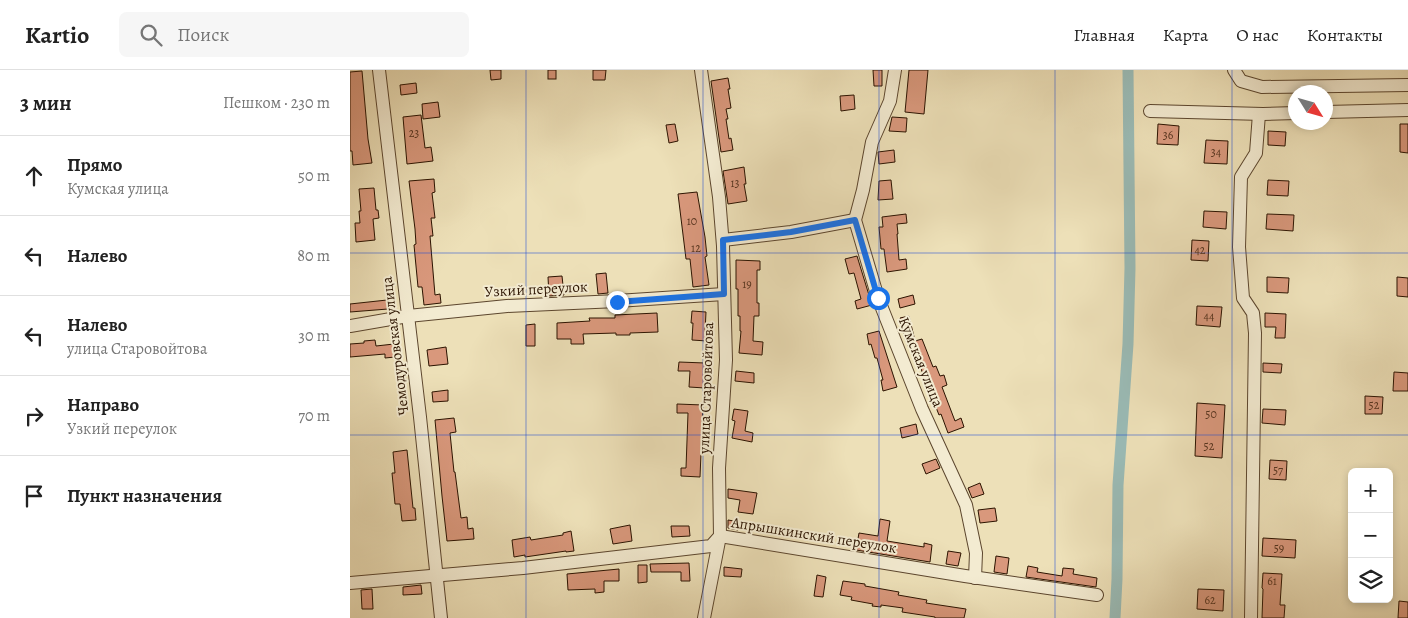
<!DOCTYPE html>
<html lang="ru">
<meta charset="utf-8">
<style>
:root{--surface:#fff;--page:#f6f6f6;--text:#222;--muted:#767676;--line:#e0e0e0}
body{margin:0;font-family:Alegreya,serif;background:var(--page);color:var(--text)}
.controls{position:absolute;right:15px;bottom:15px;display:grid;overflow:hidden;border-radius:8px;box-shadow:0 2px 8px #0003}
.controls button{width:45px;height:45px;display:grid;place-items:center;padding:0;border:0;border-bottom:1px solid var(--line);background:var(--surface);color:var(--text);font:25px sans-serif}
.compass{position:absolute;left:938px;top:15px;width:45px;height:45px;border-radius:50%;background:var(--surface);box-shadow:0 2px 8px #0003;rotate:127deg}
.stop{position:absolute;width:15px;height:15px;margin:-11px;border:4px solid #1a73e8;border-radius:50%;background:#fff}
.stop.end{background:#1a73e8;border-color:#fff;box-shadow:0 1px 5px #0008}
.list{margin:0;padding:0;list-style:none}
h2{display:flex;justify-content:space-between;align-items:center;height:65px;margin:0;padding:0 20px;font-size:21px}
h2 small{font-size:16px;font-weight:400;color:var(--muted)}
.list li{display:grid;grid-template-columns:32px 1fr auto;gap:15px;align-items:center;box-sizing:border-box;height:80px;padding:0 20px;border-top:1px solid var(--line)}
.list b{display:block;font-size:19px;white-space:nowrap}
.list p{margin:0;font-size:16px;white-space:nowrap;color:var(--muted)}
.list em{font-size:16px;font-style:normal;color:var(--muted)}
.icon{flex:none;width:28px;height:28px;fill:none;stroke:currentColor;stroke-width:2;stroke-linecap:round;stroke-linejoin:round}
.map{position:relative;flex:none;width:1058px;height:548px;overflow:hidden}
header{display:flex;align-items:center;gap:30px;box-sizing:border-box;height:70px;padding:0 25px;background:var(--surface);border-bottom:1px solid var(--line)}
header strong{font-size:24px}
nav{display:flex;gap:28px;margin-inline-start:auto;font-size:18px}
.search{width:350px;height:45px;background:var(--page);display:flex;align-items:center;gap:12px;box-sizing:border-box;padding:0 18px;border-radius:8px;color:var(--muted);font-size:19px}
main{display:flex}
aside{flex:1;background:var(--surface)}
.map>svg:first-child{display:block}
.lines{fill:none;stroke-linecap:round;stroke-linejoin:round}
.canal{stroke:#9abbb6;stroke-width:11}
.building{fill:#d9987c;stroke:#2b1300}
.minor-casing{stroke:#5c462e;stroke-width:14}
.minor{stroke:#f3ebd1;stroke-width:12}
.route{stroke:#1a73e8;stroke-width:6}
.grid{fill:none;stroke:#1d4ed8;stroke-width:1;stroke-opacity:0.55}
.labels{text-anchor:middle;stroke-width:4;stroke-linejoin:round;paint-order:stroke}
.number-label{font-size:12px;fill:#56341f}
.street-label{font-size:15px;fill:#2b1300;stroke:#f3ebd1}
</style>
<header>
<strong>Kartio</strong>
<div class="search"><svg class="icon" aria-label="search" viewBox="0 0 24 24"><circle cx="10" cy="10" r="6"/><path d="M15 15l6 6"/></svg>Поиск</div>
<nav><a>Главная</a><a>Карта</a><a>О нас</a><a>Контакты</a></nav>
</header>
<main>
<aside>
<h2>3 мин<small>Пешком · 230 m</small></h2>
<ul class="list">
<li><svg class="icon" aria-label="ahead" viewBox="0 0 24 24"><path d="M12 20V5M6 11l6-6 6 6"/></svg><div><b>Прямо</b><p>Кумская улица</p></div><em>50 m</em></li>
<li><svg class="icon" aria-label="left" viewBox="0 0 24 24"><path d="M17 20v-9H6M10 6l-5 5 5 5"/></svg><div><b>Налево</b></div><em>80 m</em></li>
<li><svg class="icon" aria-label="left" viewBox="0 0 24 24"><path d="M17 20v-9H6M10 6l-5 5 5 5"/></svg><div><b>Налево</b><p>улица Старовойтова</p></div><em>30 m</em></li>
<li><svg class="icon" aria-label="right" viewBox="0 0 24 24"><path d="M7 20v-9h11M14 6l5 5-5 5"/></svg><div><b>Направо</b><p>Узкий переулок</p></div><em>70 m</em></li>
<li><svg class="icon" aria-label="arrive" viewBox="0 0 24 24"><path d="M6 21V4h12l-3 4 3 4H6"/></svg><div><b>Пункт назначения</b></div></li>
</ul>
</aside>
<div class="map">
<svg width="1058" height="548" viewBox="0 0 1058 548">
<rect width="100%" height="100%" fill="#ede0b8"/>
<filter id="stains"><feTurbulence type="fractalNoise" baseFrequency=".004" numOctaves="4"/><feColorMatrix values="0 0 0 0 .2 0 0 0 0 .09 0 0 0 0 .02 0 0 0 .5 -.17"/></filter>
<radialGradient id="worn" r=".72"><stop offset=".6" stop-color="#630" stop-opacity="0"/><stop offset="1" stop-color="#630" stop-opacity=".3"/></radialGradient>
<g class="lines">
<path class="canal" d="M 765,548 L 767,509 L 768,415 L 778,274 L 780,198 L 778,0"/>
</g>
<g class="building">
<path d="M 140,0 L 151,0 L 151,9 L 141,10 Z"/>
<rect x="198" y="0" width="8" height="9"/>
<path d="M 243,0 L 256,0 L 255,10 L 243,10 Z"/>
<path d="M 523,0 L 532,0 L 532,16 L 524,16 Z"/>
<path d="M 559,0 L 578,0 L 574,44 L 555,42 Z"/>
<path d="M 12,1 L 18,69 L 22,93 L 3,95 L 2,81 L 0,81 L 0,2 Z"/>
<path d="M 378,8 L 380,19 L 378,19 L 381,38 L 376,39 L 378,49 L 376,49 L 379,69 L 381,68 L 383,80 L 371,82 L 361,11 Z"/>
<path d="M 66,13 L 67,23 L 51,25 L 50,15 Z"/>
<path d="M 504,25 L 505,39 L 491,41 L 490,26 Z"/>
<path d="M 88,32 L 90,47 L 73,49 L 72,34 Z"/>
<path d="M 71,45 L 75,78 L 81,77 L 83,91 L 57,94 L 53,47 Z"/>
<path d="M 542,47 L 557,48 L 556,62 L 539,61 Z"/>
<path d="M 325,54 L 328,71 L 319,73 L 316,55 Z"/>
<path d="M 808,54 L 829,56 L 828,75 L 807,74 Z"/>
<path d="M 1050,54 L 1058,54 L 1058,83 L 1050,82 Z"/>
<path d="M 918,61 L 936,62 L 935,76 L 918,75 Z"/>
<path d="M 856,70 L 878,71 L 877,94 L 854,93 Z"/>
<path d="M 544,80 L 545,92 L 529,94 L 528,82 Z"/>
<path d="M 394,97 L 396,114 L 394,114 L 397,131 L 378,134 L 373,101 Z"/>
<path d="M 84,109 L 85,122 L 82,123 L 85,148 L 81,148 L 83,166 L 80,166 L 85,225 L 90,224 L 91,233 L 74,235 L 72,217 L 68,217 L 64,175 L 66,174 L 65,159 L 59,111 Z"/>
<path d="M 541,110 L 543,129 L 528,130 L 529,111 Z"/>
<path d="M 918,110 L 939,111 L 938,126 L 917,125 Z"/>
<path d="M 24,118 L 26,140 L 28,140 L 29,148 L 23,149 L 25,170 L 6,172 L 5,153 L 10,153 L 9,141 L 11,141 L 9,119 Z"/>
<path d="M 347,122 L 355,167 L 357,186 L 355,187 L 359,215 L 343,217 L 340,189 L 336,189 L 328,124 Z"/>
<path d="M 854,141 L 877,142 L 876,159 L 853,157 Z"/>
<path d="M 556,144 L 557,153 L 547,154 L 548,164 L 547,164 L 549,190 L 556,189 L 557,199 L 537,202 L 534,179 L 531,179 L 529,157 L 533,157 L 532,147 Z"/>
<path d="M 917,144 L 944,145 L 943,161 L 916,159 Z"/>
<path d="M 842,170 L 859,171 L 858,191 L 841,190 Z"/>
<path d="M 507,186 L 522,235 L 507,239 L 505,231 L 511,229 L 504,203 L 499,204 L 495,189 Z"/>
<path d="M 386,190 L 410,191 L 410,200 L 407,200 L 407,233 L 409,233 L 409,246 L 404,246 L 403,271 L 413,272 L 412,285 L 389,283 L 391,261 L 390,261 L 390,246 L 388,246 L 388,219 L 386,219 Z"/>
<path d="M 256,203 L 258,223 L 248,224 L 246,204 Z"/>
<path d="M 212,206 L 214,225 L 199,226 L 198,207 Z"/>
<path d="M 917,207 L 939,208 L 938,223 L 917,222 Z"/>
<path d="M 1047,207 L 1058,208 L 1058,227 L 1047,226 Z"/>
<path d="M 563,225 L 565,234 L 550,238 L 548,229 Z"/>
<path d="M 37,230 L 38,239 L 0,242 L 0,234 Z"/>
<path d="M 847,236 L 872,237 L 870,257 L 846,255 Z"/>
<path d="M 342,241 L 356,242 L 355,262 L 357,262 L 357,271 L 342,270 L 343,253 L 341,253 Z"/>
<path d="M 307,243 L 308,262 L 280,263 L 280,265 L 266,265 L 266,263 L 233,264 L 234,274 L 221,274 L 221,269 L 207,269 L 207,253 L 240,251 L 239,248 L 265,248 L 265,245 Z"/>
<path d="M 915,243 L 936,244 L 935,268 L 925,268 L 926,257 L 915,257 Z"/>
<path d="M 559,246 L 565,271 L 572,269 L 583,297 L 586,296 L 590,306 L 594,305 L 597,315 L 592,317 L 605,351 L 611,348 L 614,357 L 598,363 L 591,344 L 589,345 L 566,286 L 563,287 L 555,269 L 550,248 Z"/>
<path d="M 185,254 L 185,276 L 176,276 L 176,255 Z"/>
<path d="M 529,261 L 547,317 L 533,321 L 531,310 L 533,310 L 527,288 L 525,288 L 521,274 L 519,275 L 517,264 Z"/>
<path d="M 25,270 L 26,276 L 44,274 L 45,287 L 35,288 L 35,284 L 0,287 L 0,274 L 14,273 L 14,271 Z"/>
<path d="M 96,277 L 98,294 L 79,296 L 77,280 Z"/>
<path d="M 329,292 L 355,293 L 355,318 L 339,317 L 340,301 L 328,301 Z"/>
<path d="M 913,293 L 932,294 L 931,303 L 913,302 Z"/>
<path d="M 386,301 L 404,303 L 404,313 L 385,311 Z"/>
<path d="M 1044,302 L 1058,303 L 1058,321 L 1043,321 Z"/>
<path d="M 98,320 L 98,331 L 83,332 L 82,322 Z"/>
<path d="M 1015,326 L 1033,327 L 1032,344 L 1015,344 Z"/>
<path d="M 847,333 L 875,335 L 872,388 L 845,386 Z"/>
<path d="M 327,334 L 353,335 L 350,407 L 331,406 L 331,398 L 336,398 L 338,343 L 327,343 Z"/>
<path d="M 384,339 L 398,341 L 395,361 L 403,363 L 402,372 L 382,368 L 385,351 L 382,350 Z"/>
<path d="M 913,339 L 936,340 L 935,355 L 912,353 Z"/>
<path d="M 104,348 L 106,362 L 100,363 L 104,402 L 105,402 L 111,448 L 117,447 L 118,459 L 123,458 L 124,469 L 97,471 L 92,426 L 85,350 Z"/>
<path d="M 566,354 L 568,364 L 552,368 L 550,358 Z"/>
<path d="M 57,380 L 63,438 L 65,438 L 66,450 L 52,451 L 50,434 L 45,434 L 42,403 L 45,403 L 43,382 Z"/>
<path d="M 586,389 L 590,398 L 576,404 L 572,394 Z"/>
<path d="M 920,390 L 937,391 L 936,410 L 919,409 Z"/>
<path d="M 630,413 L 634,424 L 622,428 L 618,418 Z"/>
<path d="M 378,419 L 407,423 L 403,444 L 388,442 L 390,430 L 378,428 Z"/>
<path d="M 645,438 L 647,451 L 630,453 L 628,440 Z"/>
<path d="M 530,449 L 540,451 L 537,471 L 574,477 L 574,473 L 582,475 L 580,492 L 506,480 L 509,463 L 528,466 Z"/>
<path d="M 378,450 L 390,452 L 388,460 L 378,458 Z"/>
<path d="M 280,455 L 282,471 L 263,474 L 260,459 Z"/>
<path d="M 321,456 L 339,456 L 340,466 L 322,467 Z"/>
<path d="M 221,461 L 224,481 L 216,482 L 216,481 L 175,487 L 175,485 L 164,487 L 162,470 L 180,467 L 181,470 L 213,465 L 213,463 Z"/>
<path d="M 913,468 L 946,470 L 945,488 L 912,486 Z"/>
<path d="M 598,481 L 611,483 L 608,496 L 596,494 Z"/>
<path d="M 646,486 L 659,488 L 657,504 L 644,502 Z"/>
<path d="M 339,493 L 340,511 L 331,511 L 331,502 L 301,502 L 300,494 Z"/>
<path d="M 288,495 L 297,495 L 297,512 L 288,513 Z"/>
<path d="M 678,496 L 688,498 L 687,502 L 712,506 L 713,498 L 724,499 L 723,504 L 747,508 L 746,517 L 676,507 Z"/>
<path d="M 374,497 L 392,499 L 391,507 L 374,506 Z"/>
<path d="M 269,499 L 269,511 L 254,511 L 254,522 L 245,523 L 245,519 L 218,520 L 217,504 Z"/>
<path d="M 913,503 L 932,504 L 930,535 L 935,535 L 934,548 L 912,548 L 913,519 L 912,518 Z"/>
<path d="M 467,505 L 476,507 L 473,527 L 464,526 Z"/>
<path d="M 493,511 L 515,514 L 515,516 L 549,522 L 548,525 L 577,530 L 576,533 L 616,539 L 614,548 L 585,548 L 585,547 L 552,542 L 553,538 L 531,535 L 531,537 L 522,536 L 523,534 L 501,530 L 502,527 L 490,525 Z"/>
<path d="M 71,515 L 72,524 L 53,525 L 53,517 Z"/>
<path d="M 22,519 L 23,539 L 12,539 L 11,520 Z"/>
<path d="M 848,519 L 874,520 L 873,541 L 847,539 Z"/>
<path d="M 1049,531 L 1058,532 L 1058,548 L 1048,548 Z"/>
</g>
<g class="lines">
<defs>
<g id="minor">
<path d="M 29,0 L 70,347 L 91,548"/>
<path d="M 351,0 L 369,127 L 373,176 L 376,290 L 369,398 L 370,466 L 354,548"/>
<path d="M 545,0 L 540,31 L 522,72 L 513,120 L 505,150 L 528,228 L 572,339 L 616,435 L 626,483 L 625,508"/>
<path d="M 884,0 L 891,11 L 912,17 L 1058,15"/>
<path d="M 800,41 L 913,44 L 946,43"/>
<path d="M 976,42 L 1058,40"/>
<path d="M 373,170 L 441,162 L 505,150"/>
<path d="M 0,256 L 58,246 L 157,236 L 267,231 L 374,224"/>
<path d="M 0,513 L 173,498 L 361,476 L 370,466 L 615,506 L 747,525"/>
<path d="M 901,548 L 905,263 L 903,243 L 893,228 L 889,177 L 891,107 L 906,83 L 909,44"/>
</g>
</defs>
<use href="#minor" class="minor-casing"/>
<use href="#minor" class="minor"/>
</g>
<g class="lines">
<path class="route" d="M 267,232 L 374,224 L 373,170 L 441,162 L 505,150 L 528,228"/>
</g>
<path class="grid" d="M 176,0 L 176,548M 353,0 L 353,548M 529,0 L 529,548M 705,0 L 705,548M 882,0 L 882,548M 0,183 L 1058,183M 0,365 L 1058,365"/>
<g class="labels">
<g class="number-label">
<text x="64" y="67">23</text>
<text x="818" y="69">36</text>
<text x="866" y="86">34</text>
<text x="385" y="117">13</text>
<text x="342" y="155">10</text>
<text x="346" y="182">12</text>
<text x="850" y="184">42</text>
<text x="397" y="218">19</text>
<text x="859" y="250">44</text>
<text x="1024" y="339">52</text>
<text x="861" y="348">50</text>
<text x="859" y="380">52</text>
<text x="928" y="404">57</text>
<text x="929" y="482">59</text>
<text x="922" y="515">61</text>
<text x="860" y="534">62</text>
</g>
<g class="street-label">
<text transform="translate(186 219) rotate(-3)" y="5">Узкий переулок</text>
<text transform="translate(45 276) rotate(-97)" y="5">Чемодуровская улица</text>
<text transform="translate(571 292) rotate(68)" y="5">Кумская улица</text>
<text transform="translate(356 318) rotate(-88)" y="5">улица Старовойтова</text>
<text transform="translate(464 465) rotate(9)" y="5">Апрышкинский переулок</text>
</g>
</g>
<rect width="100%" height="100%" filter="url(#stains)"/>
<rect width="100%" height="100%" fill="url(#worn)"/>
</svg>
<div class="controls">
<button>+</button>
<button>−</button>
<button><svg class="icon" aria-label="layers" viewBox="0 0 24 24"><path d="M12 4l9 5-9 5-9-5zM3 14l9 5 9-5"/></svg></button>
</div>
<svg class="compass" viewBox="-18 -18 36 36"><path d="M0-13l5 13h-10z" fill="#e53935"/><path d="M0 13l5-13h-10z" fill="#767676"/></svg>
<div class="stop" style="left:528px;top:228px"></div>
<div class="stop end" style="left:267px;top:232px"></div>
</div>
</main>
